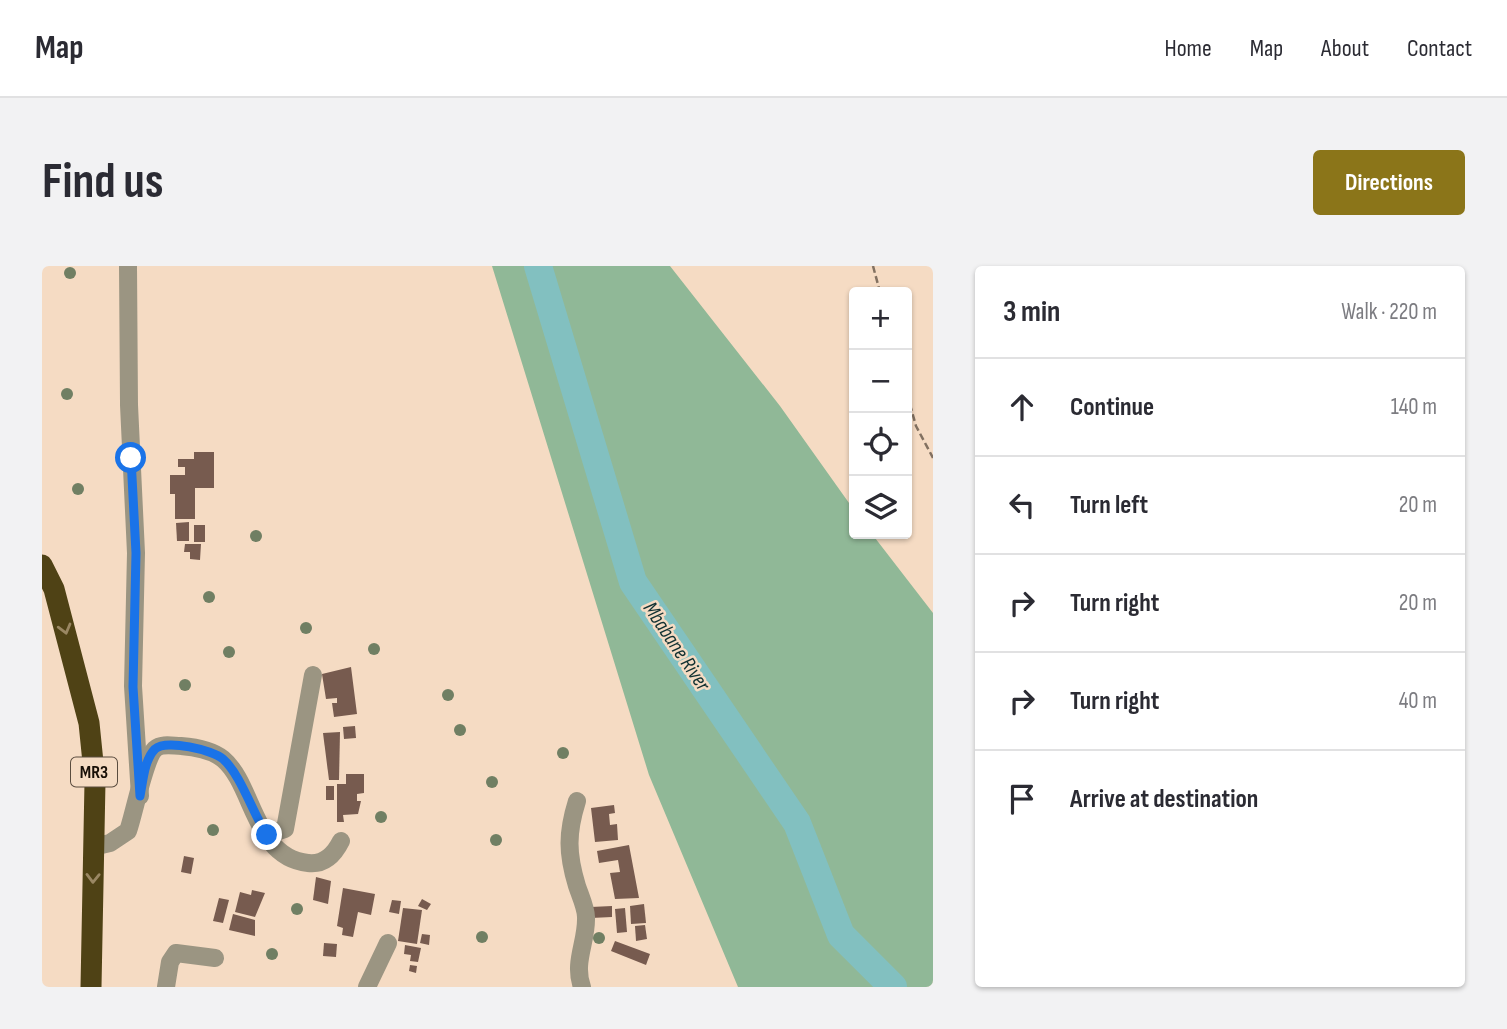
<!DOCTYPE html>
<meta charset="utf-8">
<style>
:root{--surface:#fff;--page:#f2f2f3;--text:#2b2b33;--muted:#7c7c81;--line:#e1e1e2;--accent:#8b7519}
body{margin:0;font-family:"Sofia Sans Condensed",sans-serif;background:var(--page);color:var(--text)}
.controls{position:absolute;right:21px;top:21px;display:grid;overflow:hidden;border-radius:7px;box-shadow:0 2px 5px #0004}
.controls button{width:63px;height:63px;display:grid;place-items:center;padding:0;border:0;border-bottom:2px solid var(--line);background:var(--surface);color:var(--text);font:35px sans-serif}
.stop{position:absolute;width:21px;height:21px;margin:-16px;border:5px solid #1a73e8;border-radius:50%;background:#fff}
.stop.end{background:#1a73e8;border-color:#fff;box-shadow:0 2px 7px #0008}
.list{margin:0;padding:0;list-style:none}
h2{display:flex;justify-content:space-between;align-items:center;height:91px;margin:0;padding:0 28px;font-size:30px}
h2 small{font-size:23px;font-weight:400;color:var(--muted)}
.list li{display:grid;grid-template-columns:46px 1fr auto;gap:21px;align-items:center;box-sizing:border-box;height:98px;padding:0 28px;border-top:2px solid var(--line)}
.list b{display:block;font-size:26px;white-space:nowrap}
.list em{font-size:23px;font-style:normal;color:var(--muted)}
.icon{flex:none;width:38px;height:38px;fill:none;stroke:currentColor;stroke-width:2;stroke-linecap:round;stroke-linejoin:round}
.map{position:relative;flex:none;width:891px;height:721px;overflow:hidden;border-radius:7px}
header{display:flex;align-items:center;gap:42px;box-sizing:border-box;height:98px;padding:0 35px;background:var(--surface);border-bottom:2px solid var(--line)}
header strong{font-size:33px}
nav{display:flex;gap:38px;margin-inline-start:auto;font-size:24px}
.intro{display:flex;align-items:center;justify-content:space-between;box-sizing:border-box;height:168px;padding:0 42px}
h1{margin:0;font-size:49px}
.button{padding:18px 32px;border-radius:7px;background:var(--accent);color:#fff;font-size:24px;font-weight:700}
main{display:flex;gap:42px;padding:0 42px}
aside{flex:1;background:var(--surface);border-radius:7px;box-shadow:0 2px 5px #0004}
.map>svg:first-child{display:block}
.forest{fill:#90b897}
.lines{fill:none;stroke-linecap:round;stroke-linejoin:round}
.river{stroke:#82c0c0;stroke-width:28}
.building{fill:#775b4f}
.path{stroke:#827161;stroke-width:2.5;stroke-dasharray:7 3.5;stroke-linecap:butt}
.street{stroke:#9b9582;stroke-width:18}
.highway{stroke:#4f4215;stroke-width:21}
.tree{fill:#707f63}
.oneway{stroke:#9a8763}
.route{stroke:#1a73e8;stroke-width:9}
.labels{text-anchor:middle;stroke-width:5;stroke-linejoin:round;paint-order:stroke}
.shield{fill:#f5dbc3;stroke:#5a4c3f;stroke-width:2}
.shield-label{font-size:18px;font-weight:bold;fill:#180f07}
.water-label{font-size:21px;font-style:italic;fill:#113132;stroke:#f5dbc3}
</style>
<header>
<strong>Map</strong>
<nav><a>Home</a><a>Map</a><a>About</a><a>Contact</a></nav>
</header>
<div class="intro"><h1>Find us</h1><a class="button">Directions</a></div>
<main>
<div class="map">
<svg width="891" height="721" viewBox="0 0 891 721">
<rect width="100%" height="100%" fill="#f5dbc3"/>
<path class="forest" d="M 450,0 L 628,0 L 738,140 L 812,244 L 812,268 L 830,268 L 891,347 L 891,721 L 696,721 L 607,509 Z"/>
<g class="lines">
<path class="river" d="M 496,0 L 591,316 L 755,557 L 799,669 L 851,721"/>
</g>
<g class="building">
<path d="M 152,186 L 172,186 L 172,222 L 153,222 L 153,253 L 133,253 L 133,228 L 128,228 L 128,209 L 143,209 L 143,201 L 136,201 L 136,193 L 152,193 Z"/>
<path d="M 147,256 L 147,275 L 135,275 L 134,257 Z"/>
<rect x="152" y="259" width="11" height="17"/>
<path d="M 143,278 L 159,278 L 158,294 L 148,293 L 148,286 L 142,286 Z"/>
<path d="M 309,401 L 315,448 L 292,451 L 290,437 L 295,437 L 295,432 L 284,433 L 280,408 Z"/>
<path d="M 313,460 L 314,472 L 302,473 L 301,461 Z"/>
<path d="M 298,466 L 297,514 L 287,514 L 281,467 Z"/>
<path d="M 304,508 L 322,508 L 322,527 L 315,528 L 315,535 L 319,535 L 316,548 L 301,549 L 302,556 L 295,556 L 295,518 L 304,518 Z"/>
<rect x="284" y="520" width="8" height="14"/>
<path d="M 572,539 L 573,547 L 567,548 L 568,559 L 575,558 L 576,574 L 553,576 L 549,542 Z"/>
<path d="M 587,579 L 597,632 L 573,633 L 568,607 L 578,606 L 576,594 L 557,597 L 555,585 Z"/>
<path d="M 142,590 L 152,592 L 149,608 L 139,606 Z"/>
<path d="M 274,611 L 289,615 L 286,638 L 271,634 Z"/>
<path d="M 301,622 L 333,628 L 329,649 L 316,646 L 311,671 L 300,669 L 301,662 L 295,660 Z"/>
<path d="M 210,624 L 223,627 L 213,651 L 193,646 L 198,626 L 209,629 Z"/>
<path d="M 177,632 L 187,634 L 181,657 L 171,655 Z"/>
<path d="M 380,633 L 389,638 L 385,644 L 376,640 Z"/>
<path d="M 350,634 L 359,635 L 357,648 L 347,646 Z"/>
<path d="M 602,638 L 604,657 L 589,658 L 588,640 Z"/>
<path d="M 570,640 L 570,651 L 549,652 L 549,641 Z"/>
<path d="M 361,642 L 380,644 L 375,678 L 356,675 Z"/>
<path d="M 583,642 L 585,666 L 575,667 L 573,643 Z"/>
<path d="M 191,648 L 213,654 L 213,670 L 187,664 Z"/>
<path d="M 603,659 L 605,673 L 594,675 L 593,660 Z"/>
<path d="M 380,668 L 388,669 L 387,679 L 378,677 Z"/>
<path d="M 573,675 L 608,688 L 604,699 L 569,685 Z"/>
<path d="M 282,677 L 295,678 L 294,691 L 281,690 Z"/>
<path d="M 363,679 L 379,682 L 376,696 L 368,695 L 369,689 L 362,688 Z"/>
<path d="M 368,699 L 375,700 L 374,707 L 367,705 Z"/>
</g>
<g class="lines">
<g class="path">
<path d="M 831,0 L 838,26"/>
<path d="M 865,128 L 874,160 L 891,192"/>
</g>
<g class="street">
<path d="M 86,0 L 87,139 L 94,287 L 91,420 L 98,530"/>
<path d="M 535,535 C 525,567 525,587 535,620 C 538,629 544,642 544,651 C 545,676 531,696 540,721"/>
<path d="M 225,569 L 243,563 L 271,409"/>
<path d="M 51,581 L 68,577 L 86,565 C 92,548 103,492 113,483 C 120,477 131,480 139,480 C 152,481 170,484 181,493 C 212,519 212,592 266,597 C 282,599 292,589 299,575"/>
<path d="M 124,721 L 128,696 L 134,687 L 173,692"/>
<path d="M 325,721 L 346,677"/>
</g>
<path class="highway" d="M 0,299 L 12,323 L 47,457 L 53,516 L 49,721"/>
</g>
<g class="tree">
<circle cx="28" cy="7" r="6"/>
<circle cx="25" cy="128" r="6"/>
<circle cx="36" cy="223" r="6"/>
<circle cx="214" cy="270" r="6"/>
<circle cx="167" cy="331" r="6"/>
<circle cx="264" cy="362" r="6"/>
<circle cx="332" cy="383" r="6"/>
<circle cx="187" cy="386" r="6"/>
<circle cx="143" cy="419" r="6"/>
<circle cx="406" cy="429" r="6"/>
<circle cx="418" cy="464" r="6"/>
<circle cx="521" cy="487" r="6"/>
<circle cx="450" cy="516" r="6"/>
<circle cx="339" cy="551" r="6"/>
<circle cx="171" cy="564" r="6"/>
<circle cx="454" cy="574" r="6"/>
<circle cx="255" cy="643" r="6"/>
<circle cx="440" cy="671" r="6"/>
<circle cx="557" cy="672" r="6"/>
<circle cx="230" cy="688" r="6"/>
</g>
<defs><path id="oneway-chevron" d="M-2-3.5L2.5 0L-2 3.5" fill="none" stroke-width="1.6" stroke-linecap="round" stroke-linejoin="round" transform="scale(1.75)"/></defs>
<g class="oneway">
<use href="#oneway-chevron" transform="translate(23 363) rotate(75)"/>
<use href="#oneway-chevron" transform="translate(51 612) rotate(91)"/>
</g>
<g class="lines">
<path class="route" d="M 89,192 L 94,287 L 91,421 L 98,530 C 101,516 102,494 113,483 C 124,473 171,484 181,493 C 199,509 211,548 225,569"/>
</g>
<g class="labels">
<rect class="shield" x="29" y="491.5" width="46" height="29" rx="5"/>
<g class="shield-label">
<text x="52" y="512">MR3</text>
</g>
<g class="water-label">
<text transform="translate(635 380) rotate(56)" y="7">Mbabane River</text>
</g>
</g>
</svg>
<div class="controls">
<button>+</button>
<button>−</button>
<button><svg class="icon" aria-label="locate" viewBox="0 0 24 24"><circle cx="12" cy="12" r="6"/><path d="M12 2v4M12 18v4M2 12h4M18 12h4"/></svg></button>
<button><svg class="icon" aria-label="layers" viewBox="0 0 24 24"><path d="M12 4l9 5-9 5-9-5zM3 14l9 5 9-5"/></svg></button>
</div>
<div class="stop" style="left:89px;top:192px"></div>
<div class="stop end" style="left:225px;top:569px"></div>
</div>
<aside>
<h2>3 min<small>Walk · 220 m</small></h2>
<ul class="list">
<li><svg class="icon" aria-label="ahead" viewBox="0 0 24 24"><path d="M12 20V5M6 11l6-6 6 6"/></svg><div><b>Continue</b></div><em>140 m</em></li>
<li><svg class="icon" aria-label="left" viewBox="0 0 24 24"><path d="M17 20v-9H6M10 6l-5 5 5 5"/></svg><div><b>Turn left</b></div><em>20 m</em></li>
<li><svg class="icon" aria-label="right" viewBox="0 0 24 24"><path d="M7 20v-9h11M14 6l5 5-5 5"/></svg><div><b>Turn right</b></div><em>20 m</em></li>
<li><svg class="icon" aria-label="right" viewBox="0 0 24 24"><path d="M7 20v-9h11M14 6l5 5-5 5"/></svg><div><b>Turn right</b></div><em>40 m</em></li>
<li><svg class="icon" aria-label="arrive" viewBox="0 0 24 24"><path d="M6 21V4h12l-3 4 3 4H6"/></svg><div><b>Arrive at destination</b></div></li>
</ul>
</aside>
</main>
